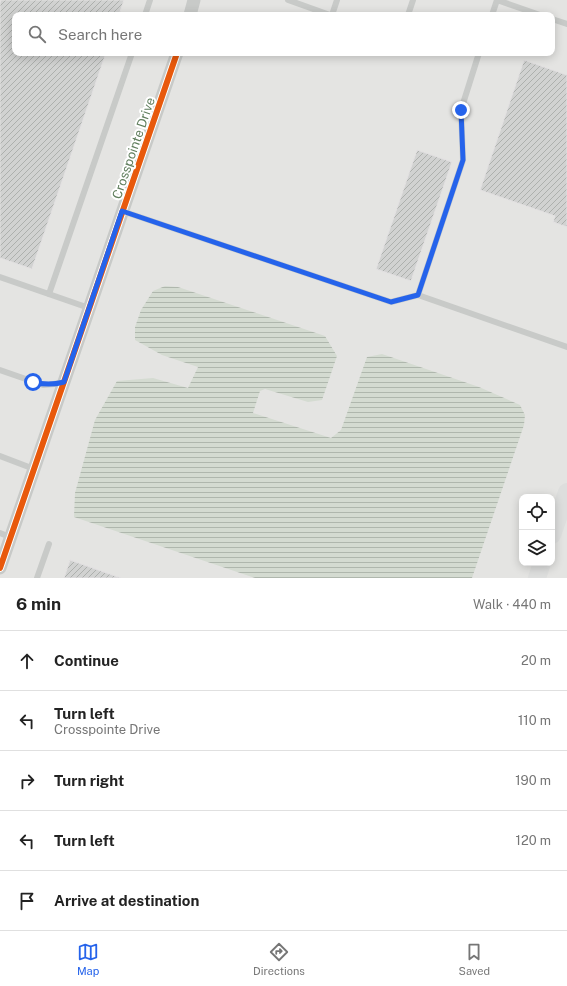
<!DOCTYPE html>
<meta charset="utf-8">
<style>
:root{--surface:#fff;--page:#f2f2f2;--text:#222;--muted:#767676;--line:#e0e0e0;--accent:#2563eb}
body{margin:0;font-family:"Public Sans",sans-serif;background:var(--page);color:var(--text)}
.controls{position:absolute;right:12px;bottom:12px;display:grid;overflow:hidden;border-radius:8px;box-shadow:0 2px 10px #0003}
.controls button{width:36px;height:36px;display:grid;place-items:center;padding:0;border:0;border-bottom:1px solid var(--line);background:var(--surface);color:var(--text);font:20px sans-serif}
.stop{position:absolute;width:12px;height:12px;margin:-9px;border:3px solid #2563eb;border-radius:50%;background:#fff}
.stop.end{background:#2563eb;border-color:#fff;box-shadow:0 1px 4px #0008}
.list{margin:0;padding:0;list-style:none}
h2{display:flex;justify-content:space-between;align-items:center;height:52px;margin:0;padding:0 16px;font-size:17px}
h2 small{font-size:13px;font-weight:400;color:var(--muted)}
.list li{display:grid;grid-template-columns:26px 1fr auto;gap:12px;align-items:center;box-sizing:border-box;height:60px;padding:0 16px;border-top:1px solid var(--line)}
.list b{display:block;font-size:15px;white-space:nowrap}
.list p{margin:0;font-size:13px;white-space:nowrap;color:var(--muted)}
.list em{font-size:13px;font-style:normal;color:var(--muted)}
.icon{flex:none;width:22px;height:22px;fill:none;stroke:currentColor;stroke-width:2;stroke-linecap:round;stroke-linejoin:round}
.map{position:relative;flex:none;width:567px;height:578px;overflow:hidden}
.search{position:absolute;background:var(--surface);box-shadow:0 2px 10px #0003;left:12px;right:12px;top:12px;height:44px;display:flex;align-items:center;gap:10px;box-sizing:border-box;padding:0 14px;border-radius:8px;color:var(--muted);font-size:15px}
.sheet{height:352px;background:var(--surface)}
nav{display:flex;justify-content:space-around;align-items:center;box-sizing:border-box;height:56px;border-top:1px solid var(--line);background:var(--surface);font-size:11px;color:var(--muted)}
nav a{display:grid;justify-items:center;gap:2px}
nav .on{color:var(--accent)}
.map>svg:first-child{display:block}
.built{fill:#e4e4e2;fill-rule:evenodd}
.water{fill:url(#water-rules)}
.building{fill:url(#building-hatch);stroke:#e3e1e2}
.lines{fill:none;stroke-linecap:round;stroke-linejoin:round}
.lane{stroke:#c8cac8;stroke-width:6}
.street{stroke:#c8cac8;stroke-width:13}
.secondary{stroke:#dddedd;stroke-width:18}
.cycleway-casing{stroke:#fff;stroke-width:8}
.cycleway{stroke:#e8590c;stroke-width:6}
.route{stroke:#2563eb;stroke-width:5}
.labels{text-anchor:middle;stroke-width:4;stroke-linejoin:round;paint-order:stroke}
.street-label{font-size:13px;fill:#607e5d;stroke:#fff}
</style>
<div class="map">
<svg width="567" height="578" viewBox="0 0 567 578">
<defs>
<pattern id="water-rules" width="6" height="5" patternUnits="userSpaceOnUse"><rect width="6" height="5" fill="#d4dbd1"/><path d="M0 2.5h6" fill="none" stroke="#afb7ad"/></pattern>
<pattern id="building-hatch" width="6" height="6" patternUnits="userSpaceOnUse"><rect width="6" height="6" fill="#d1d2d1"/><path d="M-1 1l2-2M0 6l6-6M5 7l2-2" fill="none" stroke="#adb0ad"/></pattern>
</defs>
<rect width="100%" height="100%" fill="#f4f1f3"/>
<path class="built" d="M 0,0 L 567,0 L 567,578 L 0,578 ZM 15,15 L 552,15 L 552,53 L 15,53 ZM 522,497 L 552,497 L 552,563 L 522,563 Z"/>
<path class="water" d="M 165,286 L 178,287 L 325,336 L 337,356 L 322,400 L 308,402 L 265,389 L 260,391 L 253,413 L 331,438 L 341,430 L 367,357 L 382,354 L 479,387 L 520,405 L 525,415 L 524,425 L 472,578 L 255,578 L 74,517 L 75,493 L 95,420 L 117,381 L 153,378 L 188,388 L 198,367 L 162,355 L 135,340 L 135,327 L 141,310 L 153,291 Z"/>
<g class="building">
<path d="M 1,0 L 124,0 L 119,15 L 15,15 L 15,53 L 106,53 L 32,269 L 0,258 L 0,3 Z"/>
<path d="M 524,60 L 567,75 L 567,227 L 553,222 L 555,216 L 480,190 Z"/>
<path d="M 417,150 L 452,162 L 411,281 L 376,269 Z"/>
<path d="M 70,560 L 121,578 L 64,578 Z"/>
<path d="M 70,560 L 121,578 L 64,578 Z"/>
</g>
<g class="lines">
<g class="lane">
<path d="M 288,0 L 330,15"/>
<path d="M 497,0 L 540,15"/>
<path d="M 145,15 L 150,0"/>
<path d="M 332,15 L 337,0"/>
<path d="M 408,15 L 413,0"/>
<path d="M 492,15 L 497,0"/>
<path d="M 552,19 L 567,24"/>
<path d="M 122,211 L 391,302 L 418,295 L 567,347"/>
<path d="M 0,277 L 89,308"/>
<path d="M 49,294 L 132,53"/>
<path d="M 418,295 L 463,160 L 461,110 L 479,53"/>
<path d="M 0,370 L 43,385 L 54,384 L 63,382"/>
<path d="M 0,456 L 34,469"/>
<path d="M 0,533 L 10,537"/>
<path d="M 37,578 L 49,544"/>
</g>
<g class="street">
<path d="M 190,15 L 194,0"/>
<path d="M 0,568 L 177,53"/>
</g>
<g class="secondary">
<path d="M 552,535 L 567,492"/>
<path d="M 537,578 L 542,563"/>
</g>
<defs>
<path id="cycleway" d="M 0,568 L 177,53"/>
</defs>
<use href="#cycleway" class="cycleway-casing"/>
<use href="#cycleway" class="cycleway"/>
</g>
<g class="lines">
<path class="route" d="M 33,382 C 44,385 53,385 64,382 L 122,211 L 391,302 L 418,295 L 463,160 L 461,110"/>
</g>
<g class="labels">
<g class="street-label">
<text transform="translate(133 148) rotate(-71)" y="5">Crosspointe Drive</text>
</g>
</g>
</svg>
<div class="controls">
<button><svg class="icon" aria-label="locate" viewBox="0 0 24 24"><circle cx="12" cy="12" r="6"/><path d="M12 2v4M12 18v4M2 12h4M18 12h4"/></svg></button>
<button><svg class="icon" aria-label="layers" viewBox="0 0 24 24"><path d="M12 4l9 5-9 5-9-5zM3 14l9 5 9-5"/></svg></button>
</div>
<div class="stop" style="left:33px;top:382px"></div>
<div class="stop end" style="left:461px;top:110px"></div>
<div class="search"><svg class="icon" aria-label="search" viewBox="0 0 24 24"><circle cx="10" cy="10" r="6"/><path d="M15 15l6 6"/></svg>Search here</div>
</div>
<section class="sheet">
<h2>6 min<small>Walk · 440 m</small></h2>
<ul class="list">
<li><svg class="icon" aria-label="ahead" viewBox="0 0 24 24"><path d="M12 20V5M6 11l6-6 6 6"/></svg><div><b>Continue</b></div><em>20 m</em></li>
<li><svg class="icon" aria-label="left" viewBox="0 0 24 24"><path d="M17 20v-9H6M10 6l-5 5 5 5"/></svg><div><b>Turn left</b><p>Crosspointe Drive</p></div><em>110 m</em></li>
<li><svg class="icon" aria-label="right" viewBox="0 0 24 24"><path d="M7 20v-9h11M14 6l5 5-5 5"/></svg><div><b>Turn right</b></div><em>190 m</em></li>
<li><svg class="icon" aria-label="left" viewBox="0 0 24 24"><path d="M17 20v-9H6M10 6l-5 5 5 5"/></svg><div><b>Turn left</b></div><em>120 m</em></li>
<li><svg class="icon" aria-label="arrive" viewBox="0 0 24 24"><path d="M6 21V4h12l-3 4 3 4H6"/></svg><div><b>Arrive at destination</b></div></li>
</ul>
</section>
<nav>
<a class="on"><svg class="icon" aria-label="map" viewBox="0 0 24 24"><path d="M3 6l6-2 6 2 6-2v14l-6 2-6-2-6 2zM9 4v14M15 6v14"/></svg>Map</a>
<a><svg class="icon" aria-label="directions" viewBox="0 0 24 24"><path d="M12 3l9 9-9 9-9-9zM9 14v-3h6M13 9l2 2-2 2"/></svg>Directions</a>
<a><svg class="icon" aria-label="saved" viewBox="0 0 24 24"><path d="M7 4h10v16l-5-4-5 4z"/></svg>Saved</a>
</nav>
